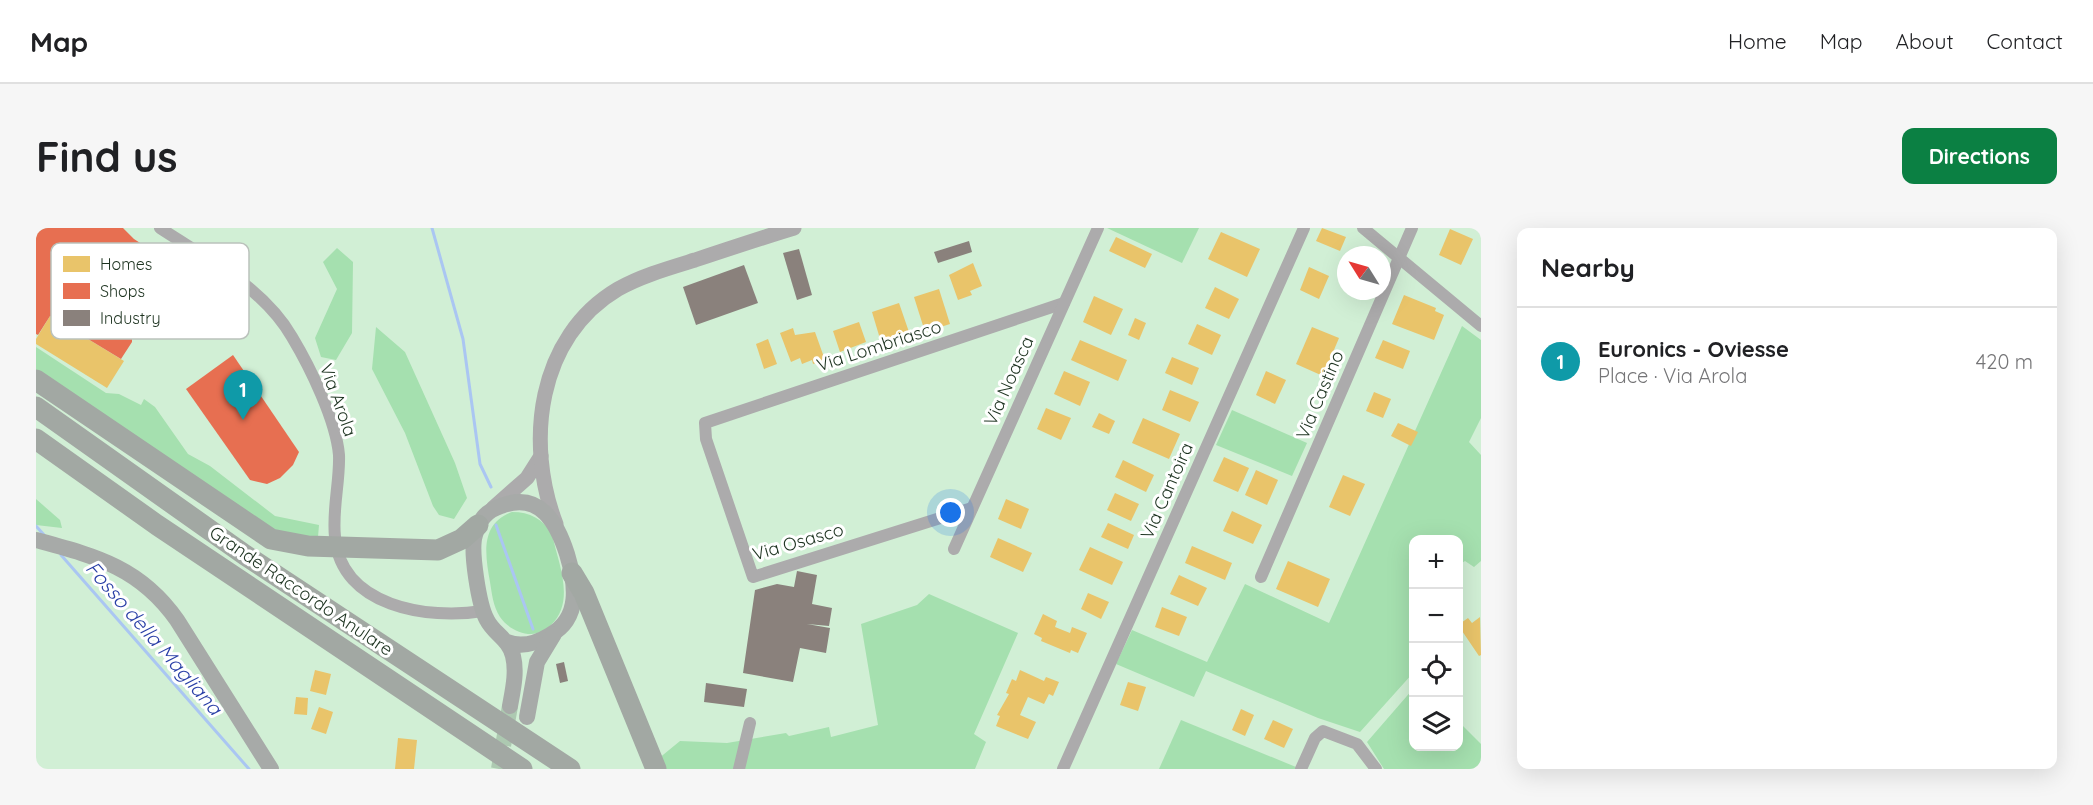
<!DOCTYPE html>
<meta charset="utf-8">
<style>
:root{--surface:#fff;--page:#f6f6f6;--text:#202124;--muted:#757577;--line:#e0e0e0;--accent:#0b8043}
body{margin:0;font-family:Quicksand,sans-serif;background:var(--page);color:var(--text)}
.controls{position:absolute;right:18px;bottom:18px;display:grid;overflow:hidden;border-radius:12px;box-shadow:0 6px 24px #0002}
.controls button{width:54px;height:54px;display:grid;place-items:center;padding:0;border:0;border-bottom:2px solid var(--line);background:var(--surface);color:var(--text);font:30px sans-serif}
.compass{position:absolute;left:1301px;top:18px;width:54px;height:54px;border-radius:50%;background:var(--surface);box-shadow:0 6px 24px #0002;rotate:307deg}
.you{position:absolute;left:915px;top:285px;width:21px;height:21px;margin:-15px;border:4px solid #fff;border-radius:50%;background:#1a73e8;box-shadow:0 0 0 9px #1a73e833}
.badge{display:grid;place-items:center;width:39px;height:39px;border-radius:50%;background:var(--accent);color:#fff;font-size:20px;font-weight:700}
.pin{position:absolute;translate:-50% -50px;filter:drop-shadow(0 2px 3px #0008)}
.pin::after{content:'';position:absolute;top:32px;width:21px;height:18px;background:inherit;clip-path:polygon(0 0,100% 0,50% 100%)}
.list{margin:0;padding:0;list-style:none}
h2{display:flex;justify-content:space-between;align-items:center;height:78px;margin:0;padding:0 24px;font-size:26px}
h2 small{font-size:20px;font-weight:400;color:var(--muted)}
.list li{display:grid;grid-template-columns:39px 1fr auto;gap:18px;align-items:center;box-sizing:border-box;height:108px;padding:0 24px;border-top:2px solid var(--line)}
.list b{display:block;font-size:22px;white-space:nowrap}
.list p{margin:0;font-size:20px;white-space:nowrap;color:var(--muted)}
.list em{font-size:20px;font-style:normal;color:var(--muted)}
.icon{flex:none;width:33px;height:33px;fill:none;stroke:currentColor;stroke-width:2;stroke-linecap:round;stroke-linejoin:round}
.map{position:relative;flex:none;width:1445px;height:541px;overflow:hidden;border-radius:12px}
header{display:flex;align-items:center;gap:36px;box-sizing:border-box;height:84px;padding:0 30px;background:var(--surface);border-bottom:2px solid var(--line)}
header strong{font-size:28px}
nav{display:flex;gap:33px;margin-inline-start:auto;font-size:21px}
.intro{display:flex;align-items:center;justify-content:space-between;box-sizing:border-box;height:144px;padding:0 36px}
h1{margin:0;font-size:42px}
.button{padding:15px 27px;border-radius:12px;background:var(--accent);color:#fff;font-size:21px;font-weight:700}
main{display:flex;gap:36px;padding:0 36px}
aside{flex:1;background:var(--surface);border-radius:12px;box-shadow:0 6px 24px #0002}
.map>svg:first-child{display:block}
.green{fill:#a5e0af}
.homes{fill:#e9c46a}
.shops{fill:#e76f51}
.industry{fill:#8a817c}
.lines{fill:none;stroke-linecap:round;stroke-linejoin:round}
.stream{stroke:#aac6f2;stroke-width:3}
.secondary-tunnel{stroke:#adc9b1;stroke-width:16;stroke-dasharray:16 8;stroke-linecap:butt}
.minor{stroke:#acabac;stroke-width:12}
.tertiary{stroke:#acabac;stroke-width:15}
.secondary{stroke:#a7aaa8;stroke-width:16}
.motorway{stroke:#a2a8a3;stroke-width:21}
.labels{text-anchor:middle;stroke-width:6;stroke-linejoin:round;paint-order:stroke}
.street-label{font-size:18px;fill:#1c321f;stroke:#fff}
.water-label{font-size:20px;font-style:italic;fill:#293fa6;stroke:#fff}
.key{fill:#fff;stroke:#bbc2bc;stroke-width:1.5}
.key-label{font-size:16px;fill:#1c321f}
</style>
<header>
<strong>Map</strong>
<nav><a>Home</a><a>Map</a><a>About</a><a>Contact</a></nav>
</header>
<div class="intro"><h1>Find us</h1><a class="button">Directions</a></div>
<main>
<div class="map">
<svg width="1445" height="541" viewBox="0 0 1445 541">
<rect width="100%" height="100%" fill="#d1efd5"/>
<g class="green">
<path d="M 1071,0 L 1163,0 L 1146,35 Z"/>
<path d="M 301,20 L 317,34 L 316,105 L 300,132 L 285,129 L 279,110 L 301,61 L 287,34 Z"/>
<path d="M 1426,98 L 1445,112 L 1445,190 L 1433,214 L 1445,227 L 1445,333 L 1438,339 L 1429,333 L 1423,337 L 1422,311 L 1378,311 L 1377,386 L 1373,390 L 1377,445 L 1324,504 L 1282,490 L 1170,443 L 1158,469 L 1080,436 L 1096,402 L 1171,434 L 1209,356 L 1293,395 Z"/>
<path d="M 340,99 L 369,124 L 419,235 L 431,270 L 418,291 L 403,287 L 397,278 L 369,205 L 336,141 Z"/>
<path d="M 0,119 L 70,165 L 83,166 L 105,177 L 108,171 L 119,179 L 152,226 L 174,238 L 239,288 L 283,297 L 282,309 L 233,306 L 0,142 Z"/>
<path d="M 1196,182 L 1271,215 L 1256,248 L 1180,217 Z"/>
<path d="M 0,271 L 24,292 L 26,300 L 0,297 Z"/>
<path d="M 476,284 C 494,284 507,291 516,306 C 522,335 540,373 515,397 C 510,402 502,406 495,406 C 483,406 471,399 464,389 C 457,378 456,366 454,354 C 449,326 444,296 476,284 Z"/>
<path d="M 893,366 L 982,405 L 938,506 L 950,514 L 939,541 L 628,541 L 622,531 L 644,513 L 691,515 L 750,505 L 753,508 L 793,499 L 795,509 L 842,497 L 825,396 L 881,377 Z"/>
<path d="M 1377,461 L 1378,518 L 1422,518 L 1423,494 L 1445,516 L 1445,541 L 1348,541 L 1331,514 Z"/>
<path d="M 1145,492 L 1260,539 L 1259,541 L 1123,541 Z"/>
</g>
<g class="homes">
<path d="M 1286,0 L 1310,9 L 1304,23 L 1280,13 Z"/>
<path d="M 1414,1 L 1437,11 L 1425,37 L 1403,27 Z"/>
<path d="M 1185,4 L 1224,21 L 1211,49 L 1172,31 Z"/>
<path d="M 1080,9 L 1116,26 L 1109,40 L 1073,23 Z"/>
<path d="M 937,35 L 946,58 L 934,63 L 936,67 L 922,72 L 913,47 Z"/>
<path d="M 1273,39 L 1293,48 L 1283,71 L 1264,62 Z"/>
<path d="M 1179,59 L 1203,71 L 1193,91 L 1169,80 Z"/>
<path d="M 903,61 L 914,96 L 889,104 L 878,69 Z"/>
<path d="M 1368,67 L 1400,80 L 1399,83 L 1408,87 L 1398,112 L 1356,96 Z"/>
<path d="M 1058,68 L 1087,81 L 1075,107 L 1047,94 Z"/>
<path d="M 863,75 L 873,104 L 845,114 L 836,84 Z"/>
<path d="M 14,88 L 88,133 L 71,160 L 0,116 L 0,111 Z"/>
<path d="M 1099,90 L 1110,95 L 1103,112 L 1092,107 Z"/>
<path d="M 823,94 L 830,114 L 804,124 L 797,103 Z"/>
<path d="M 1161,96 L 1185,107 L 1176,127 L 1152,116 Z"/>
<path d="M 1276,99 L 1303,110 L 1287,148 L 1260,136 Z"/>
<path d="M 757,100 L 759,107 L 779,104 L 789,132 L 777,136 L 776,132 L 766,136 L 764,130 L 755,134 L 744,105 Z"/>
<path d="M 732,111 L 741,136 L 728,141 L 720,116 Z"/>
<path d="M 1044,112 L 1091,132 L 1082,153 L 1035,132 Z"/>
<path d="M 1347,112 L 1374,123 L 1367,141 L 1339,130 Z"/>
<path d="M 1136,129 L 1163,140 L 1156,157 L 1129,145 Z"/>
<path d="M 1028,143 L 1054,154 L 1044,178 L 1018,166 Z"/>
<path d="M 1230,143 L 1250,152 L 1239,176 L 1220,167 Z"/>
<path d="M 1134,162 L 1163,174 L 1154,194 L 1126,182 Z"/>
<path d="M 1338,164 L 1355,171 L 1347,190 L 1330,183 Z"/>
<path d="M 1010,180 L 1035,190 L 1025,212 L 1001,201 Z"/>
<path d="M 1063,185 L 1079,193 L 1073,206 L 1056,199 Z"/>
<path d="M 1107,190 L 1144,206 L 1133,231 L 1096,215 Z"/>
<path d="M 1362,195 L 1382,204 L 1375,218 L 1355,208 Z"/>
<path d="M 1188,229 L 1213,240 L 1202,264 L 1177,253 Z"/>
<path d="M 1087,232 L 1118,247 L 1110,264 L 1079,249 Z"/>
<path d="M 1220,242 L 1242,252 L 1231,277 L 1209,267 Z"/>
<path d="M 1307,247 L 1329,256 L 1314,288 L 1293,279 Z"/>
<path d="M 1079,265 L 1103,276 L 1095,293 L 1071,282 Z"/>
<path d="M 970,271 L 993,281 L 985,301 L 962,291 Z"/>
<path d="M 1196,283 L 1226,297 L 1217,316 L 1187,303 Z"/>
<path d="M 1072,295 L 1098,307 L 1092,321 L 1065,309 Z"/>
<path d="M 962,310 L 996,325 L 987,344 L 954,329 Z"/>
<path d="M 1156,318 L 1196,335 L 1189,352 L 1149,335 Z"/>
<path d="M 1054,319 L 1087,334 L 1076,357 L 1043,342 Z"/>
<path d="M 1252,333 L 1294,351 L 1282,379 L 1240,361 Z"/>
<path d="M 1143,347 L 1171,360 L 1162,378 L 1134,366 Z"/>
<path d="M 1052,365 L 1073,374 L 1065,391 L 1045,381 Z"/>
<path d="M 1126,379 L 1151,389 L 1143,408 L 1119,399 Z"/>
<path d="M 1007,386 L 1021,393 L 1019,399 L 1034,405 L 1036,399 L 1051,405 L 1042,425 L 1035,422 L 1034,425 L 1005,413 L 1006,410 L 998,406 Z"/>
<path d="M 1444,389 L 1445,427 L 1443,428 L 1422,397 L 1432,390 L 1436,395 Z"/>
<path d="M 279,442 L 295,446 L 290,467 L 274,463 Z"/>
<path d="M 984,442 L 1008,453 L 1010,449 L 1023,454 L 1017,468 L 1013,466 L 1008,476 L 992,469 L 984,487 L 1000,494 L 992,511 L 960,498 L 964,488 L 961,487 L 973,466 L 970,465 L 976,451 L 980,453 Z"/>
<path d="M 1092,454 L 1110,459 L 1102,483 L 1084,477 Z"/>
<path d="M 260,469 L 272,470 L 271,487 L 258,486 Z"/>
<path d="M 283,479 L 297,484 L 290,506 L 275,501 Z"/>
<path d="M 1205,481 L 1218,487 L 1209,508 L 1196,502 Z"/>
<path d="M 1237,492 L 1257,501 L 1248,520 L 1228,511 Z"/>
<path d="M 362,510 L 381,512 L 378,541 L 359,541 Z"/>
</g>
<g class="shops">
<path d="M 0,0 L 87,0 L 98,11 L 135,35 L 89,106 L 96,111 L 96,114 L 85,131 L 14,88 L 2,107 L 0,106 Z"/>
<path d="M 197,127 L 263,224 L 257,237 L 244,250 L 231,256 L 214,252 L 150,161 Z"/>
</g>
<g class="industry">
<path d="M 933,13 L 936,24 L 902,35 L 898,24 Z"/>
<path d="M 763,21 L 776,67 L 761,72 L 747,25 Z"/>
<path d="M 708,37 L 722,75 L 660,97 L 647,59 Z"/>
<path d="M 761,343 L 781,347 L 776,376 L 796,380 L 793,398 L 771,396 L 794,400 L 790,425 L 764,420 L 757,454 L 707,445 L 719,362 L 741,356 L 758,359 Z"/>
<path d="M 528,434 L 532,453 L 524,455 L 520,436 Z"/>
<path d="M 670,455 L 711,461 L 708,479 L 668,474 Z"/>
</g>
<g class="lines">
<g class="stream">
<path d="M 396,0 L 427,111 L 444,236 L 455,259"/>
<path d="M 460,297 L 497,401"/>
<path d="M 0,298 L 9,308"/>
<path d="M 25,327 L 213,541"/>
</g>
<path class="secondary-tunnel" d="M 463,541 L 474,478"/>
<g class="minor">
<path d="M 124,0 C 171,31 227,59 256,109 C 274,139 300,192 303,227 C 304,254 296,281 299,309 C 305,379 392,392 447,383"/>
<path d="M 1327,0 L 1445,98"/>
<path d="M 936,280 L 717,349 L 670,211 L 669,195 L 1028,75"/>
<path d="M 918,321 L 1062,0"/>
<path d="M 1225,349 L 1376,0"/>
<path d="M 703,541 L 714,495"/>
<path d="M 1027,541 L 1268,0"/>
<path d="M 1265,541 L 1279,510 L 1287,503 L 1321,516 L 1340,541"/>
</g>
<g class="tertiary">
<path d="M 457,280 L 491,250 L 505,228"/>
<path d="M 520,296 C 489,215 501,109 582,61 C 605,48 633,40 659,32 C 692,21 725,10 758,0"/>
</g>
<g class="secondary">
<path d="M 0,312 C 59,328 104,339 141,392 L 235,541"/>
<path d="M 471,414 C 486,420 501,415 514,407 C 545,390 540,356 531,326 C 521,295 504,263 465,278 C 450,283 443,292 439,307 C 434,322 443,378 451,392 C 458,406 473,411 477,428 C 481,444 477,461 474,478"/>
<path d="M 491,489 L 501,434 L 518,406"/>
</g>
<g class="motorway">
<path d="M 0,152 L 235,311 L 272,318 L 402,322 L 426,311 L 442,297"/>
<path d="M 0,179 L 209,327 L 534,541"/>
<path d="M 0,211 L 121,297 L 486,541"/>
<path d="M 536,345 L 548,365 L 620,541"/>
</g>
</g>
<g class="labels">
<g class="street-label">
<text transform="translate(843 118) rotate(-18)" y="6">Via Lombriasco</text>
<text transform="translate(973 153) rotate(-66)" y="6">Via Noasca</text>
<text transform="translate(1284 167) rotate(-67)" y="6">Via Castino</text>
<text transform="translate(302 172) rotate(70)" y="6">Via Arola</text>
<text transform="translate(1131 263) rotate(-66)" y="6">Via Cantoira</text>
<text transform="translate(762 314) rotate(-16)" y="6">Via Osasco</text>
<text transform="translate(265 363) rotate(34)" y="6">Grande Raccordo Anulare</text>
</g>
<g class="water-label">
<text transform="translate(118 410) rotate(49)" y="7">Fosso della Magliana</text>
</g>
</g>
<rect x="15" y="15" width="198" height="96" rx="9" class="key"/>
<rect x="27" y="28" width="27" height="16" fill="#e9c46a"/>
<rect x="27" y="55" width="27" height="16" fill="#e76f51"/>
<rect x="27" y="82" width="27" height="16" fill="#8a817c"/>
<g class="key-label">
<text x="64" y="42">Homes</text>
<text x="64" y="69">Shops</text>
<text x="64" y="96">Industry</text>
</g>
</svg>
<div class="controls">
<button>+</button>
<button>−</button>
<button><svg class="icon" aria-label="locate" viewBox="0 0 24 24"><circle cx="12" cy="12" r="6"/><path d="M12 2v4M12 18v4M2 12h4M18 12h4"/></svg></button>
<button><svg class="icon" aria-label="layers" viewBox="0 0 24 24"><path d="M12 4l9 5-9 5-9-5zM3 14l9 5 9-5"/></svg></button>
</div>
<svg class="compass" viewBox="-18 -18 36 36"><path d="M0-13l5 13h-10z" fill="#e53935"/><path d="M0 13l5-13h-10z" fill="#757577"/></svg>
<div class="you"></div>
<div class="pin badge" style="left:207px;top:192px;background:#0f9aa8">1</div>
</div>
<aside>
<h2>Nearby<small></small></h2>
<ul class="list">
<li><span class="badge" style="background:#0f9aa8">1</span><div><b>Euronics - Oviesse</b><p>Place · Via Arola</p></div><em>420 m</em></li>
</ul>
</aside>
</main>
